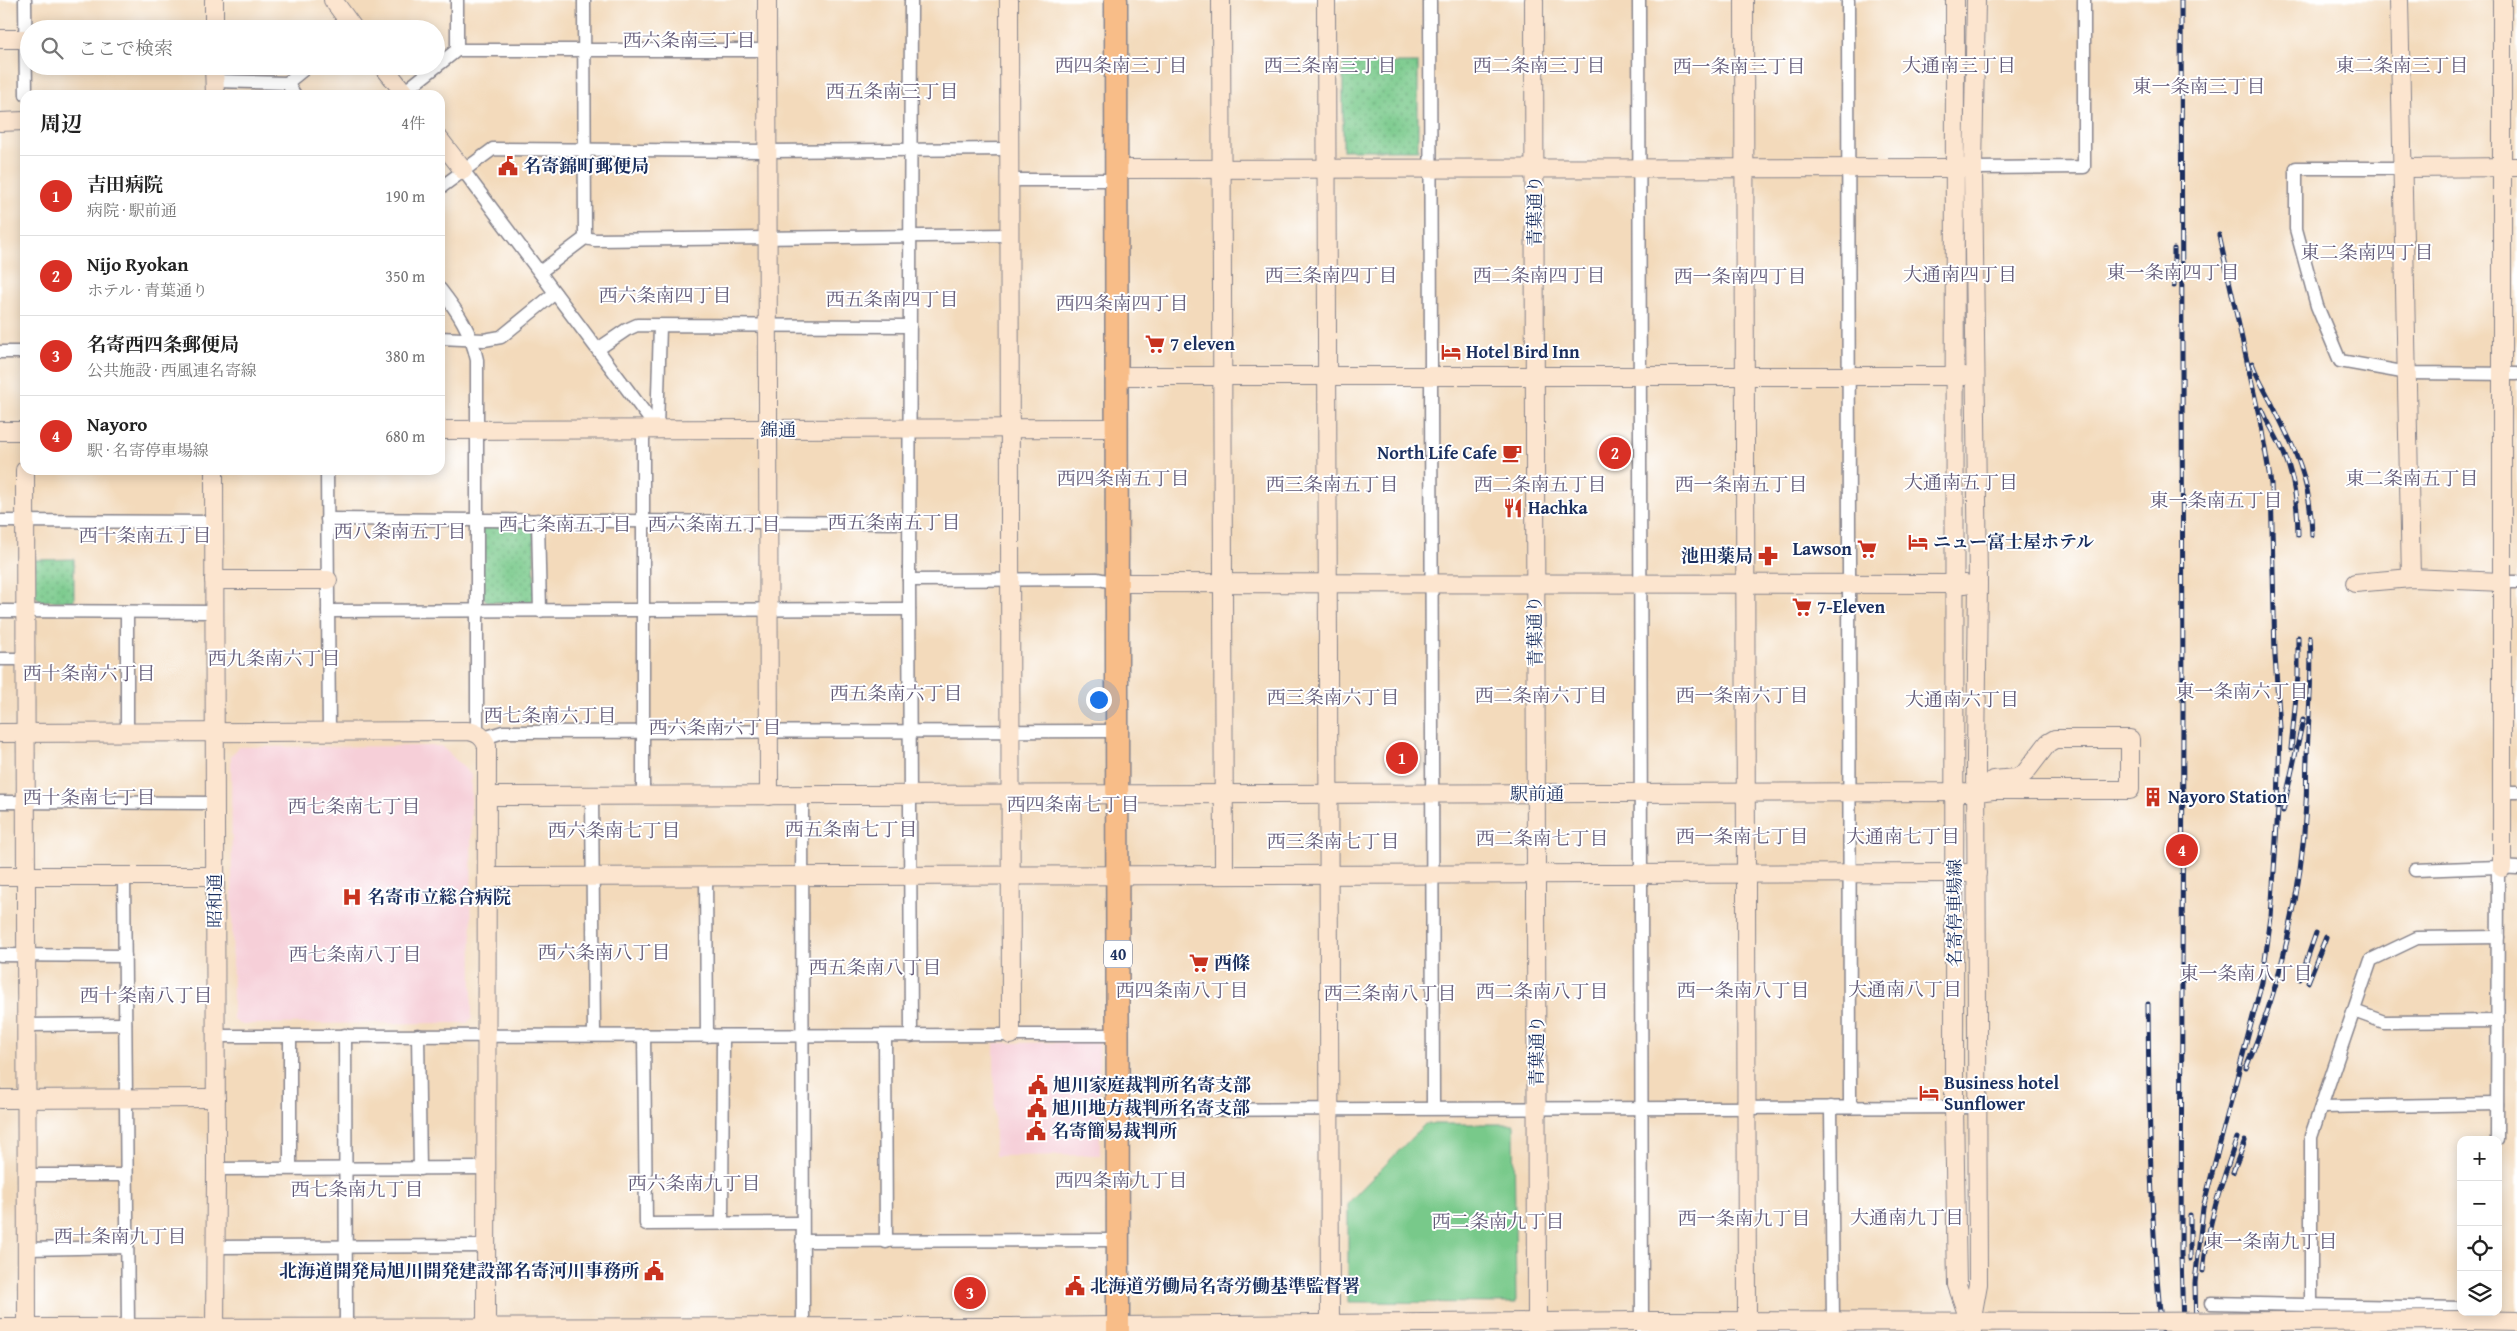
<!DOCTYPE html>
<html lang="ja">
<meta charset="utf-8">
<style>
:root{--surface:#fff;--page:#f6f6f6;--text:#222;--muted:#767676;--line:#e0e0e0;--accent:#d93025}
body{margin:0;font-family:"Gentium Book Plus","Noto Serif JP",serif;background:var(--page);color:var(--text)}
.controls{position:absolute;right:15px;bottom:15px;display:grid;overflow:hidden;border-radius:10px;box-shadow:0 2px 12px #0003}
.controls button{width:45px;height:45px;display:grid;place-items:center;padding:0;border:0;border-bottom:1px solid var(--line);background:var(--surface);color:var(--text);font:25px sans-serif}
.you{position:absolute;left:1098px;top:699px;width:18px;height:18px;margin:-12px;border:4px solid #fff;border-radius:50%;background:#1a73e8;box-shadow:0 0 0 8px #1a73e833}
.badge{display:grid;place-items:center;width:32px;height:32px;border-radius:50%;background:var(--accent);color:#fff;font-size:16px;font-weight:700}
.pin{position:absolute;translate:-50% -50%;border:2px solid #fff;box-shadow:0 1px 5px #0006}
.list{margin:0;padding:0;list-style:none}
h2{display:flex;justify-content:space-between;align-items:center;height:65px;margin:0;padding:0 20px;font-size:21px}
h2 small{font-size:16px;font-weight:400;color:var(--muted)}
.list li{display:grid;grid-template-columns:32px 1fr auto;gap:15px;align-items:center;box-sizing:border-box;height:80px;padding:0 20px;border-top:1px solid var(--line)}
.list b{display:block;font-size:19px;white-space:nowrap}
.list p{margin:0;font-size:16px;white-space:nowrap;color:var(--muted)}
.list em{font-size:16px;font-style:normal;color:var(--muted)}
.icon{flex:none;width:28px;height:28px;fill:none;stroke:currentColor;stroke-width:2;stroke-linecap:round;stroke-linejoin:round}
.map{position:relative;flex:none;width:2517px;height:1331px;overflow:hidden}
.search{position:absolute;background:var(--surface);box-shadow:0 2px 12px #0003;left:20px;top:20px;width:425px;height:55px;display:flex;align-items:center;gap:12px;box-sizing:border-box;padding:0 18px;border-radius:28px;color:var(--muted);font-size:19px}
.panel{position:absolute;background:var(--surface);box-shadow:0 2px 12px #0003;left:20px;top:90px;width:425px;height:385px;border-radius:15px}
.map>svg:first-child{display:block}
.built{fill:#f6cfd8}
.grass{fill:#78c98a;stroke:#4a7c74}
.park{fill:url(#park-dots);stroke:#4a7c74}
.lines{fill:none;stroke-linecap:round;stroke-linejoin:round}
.street-casing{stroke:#87848c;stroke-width:15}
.secondary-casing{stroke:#87848c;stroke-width:20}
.highway-casing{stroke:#87848c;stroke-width:25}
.street{stroke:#fff;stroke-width:12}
.secondary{stroke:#fce5cf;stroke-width:18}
.highway{stroke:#f8bd88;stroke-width:22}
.rail-casing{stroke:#1b2f5e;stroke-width:5}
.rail{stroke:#fff;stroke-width:3;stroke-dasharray:9;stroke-linecap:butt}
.secondary-bridge-casing{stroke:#87848c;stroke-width:20;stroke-linecap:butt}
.secondary-bridge{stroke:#fce5cf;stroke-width:18}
.labels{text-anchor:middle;stroke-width:4;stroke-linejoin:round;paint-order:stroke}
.shield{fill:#fff;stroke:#5f6d8e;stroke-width:1}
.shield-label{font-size:16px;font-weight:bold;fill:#1b2f5e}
.poi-label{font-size:18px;font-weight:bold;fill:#1b2f5e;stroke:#fff;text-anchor:start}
.street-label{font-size:18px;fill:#1b2f5e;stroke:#fff}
.neighbourhood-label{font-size:19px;fill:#5f5775;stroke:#fff}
</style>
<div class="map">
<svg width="2517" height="1331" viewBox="0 0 2517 1331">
<defs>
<pattern id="park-dots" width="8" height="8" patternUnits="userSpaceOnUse" patternTransform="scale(1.25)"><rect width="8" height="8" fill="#78c98a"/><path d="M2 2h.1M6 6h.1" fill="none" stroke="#62a474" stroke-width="1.8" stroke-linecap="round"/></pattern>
</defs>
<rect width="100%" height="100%" fill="#fff"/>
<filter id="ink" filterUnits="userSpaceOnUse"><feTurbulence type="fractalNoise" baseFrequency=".02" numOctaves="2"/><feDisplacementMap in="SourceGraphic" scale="10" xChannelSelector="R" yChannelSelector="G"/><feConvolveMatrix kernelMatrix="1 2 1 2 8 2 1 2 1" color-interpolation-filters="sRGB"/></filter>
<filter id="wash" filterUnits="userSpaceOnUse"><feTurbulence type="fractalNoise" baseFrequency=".0096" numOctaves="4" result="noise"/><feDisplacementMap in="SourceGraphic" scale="20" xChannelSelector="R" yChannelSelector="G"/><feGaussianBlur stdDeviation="1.12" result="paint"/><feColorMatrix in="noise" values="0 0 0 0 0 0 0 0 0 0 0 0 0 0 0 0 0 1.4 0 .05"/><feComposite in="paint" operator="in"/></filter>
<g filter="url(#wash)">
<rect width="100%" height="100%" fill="#f3dabb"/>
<g class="built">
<path d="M 442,746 L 471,775 L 472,1018 L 467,1023 L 239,1024 L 233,1019 L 231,756 L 239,747 Z"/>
<path d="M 1099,1042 L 1100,1155 L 995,1156 L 994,1043 Z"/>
</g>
<path class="grass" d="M 1425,1124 L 1514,1124 L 1516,1303 L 1348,1302 L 1348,1203 Z"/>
<g class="park">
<rect x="1343" y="63" width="75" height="87"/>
<path d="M 487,526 L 530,526 L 534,528 L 535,598 L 530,603 L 488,602 L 483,598 L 482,529 Z"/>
<path d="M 74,559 L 74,601 L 41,601 L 34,595 L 35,560 Z"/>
</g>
</g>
<g filter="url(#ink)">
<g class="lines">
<defs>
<g id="street">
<path d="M 25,0 L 26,95"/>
<path d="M 584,0 L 585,238"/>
<path d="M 911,0 L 909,580 L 911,1036"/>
<path d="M 1430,0 L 1433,1108"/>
<path d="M 1639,0 L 1642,1331"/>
<path d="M 1848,0 L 1850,1107"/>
<path d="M 457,50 L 768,50"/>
<path d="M 215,81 L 287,83 L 308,66"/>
<path d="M 287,83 L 295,95"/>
<path d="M 404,92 L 457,50 L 457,0"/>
<path d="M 1973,168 L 2084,167 L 2084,0"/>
<path d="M 2404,168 L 2296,168 L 2296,229 L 2317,306 L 2340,361 L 2408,373 L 2517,374"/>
<path d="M 463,170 L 657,429"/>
<path d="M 1010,180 L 1116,180"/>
<path d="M 440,188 L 493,149 L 767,151 L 1009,149"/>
<path d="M 540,272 L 585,238 L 595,240 L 1009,235"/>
<path d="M 440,289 C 458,312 471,331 477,360 L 477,733"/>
<path d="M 440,338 L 484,340 L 501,337 L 555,293"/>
<path d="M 598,349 L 626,330 L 637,325 L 910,326"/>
<path d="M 0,352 L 25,352"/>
<path d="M 643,429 L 643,796"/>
<path d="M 657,429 L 660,326"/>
<path d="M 327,470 L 329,732"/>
<path d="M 327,519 L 909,523"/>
<path d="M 538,520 L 540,611"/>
<path d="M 0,521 L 214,522"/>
<path d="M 909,580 L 1098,579 L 1117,583"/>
<path d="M 2502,582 L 2517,582"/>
<path d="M 0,611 L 215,612"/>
<path d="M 328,611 L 909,609"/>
<path d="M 127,612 L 127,733"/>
<path d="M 0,659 L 26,659"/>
<path d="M 484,738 L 503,732 L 1117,731"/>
<path d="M 2502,792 L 2517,792"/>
<path d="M 592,796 L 594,1035"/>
<path d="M 802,796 L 803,1327"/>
<path d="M 0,802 L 215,803"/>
<path d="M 2415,870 L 2498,867"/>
<path d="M 124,876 L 128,1327"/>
<path d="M 706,876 L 707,1036"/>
<path d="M 0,955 L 125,956"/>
<path d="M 2354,1011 L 2384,1022 L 2498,1021"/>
<path d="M 26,1025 L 125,1024"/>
<path d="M 345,1035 L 346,1327"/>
<path d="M 418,1035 L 420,1169"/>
<path d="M 644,1035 L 646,1224 L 802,1223"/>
<path d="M 215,1036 L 1117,1035"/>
<path d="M 290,1036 L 290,1168"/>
<path d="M 885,1036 L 886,1242"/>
<path d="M 1831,1107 L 1833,1322"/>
<path d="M 2321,1107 L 2497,1104"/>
<path d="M 1118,1110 L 1978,1107"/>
<path d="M 2497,1140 L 2498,867 L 2517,868"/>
<path d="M 216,1169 L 488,1168"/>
<path d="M 27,1175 L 126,1175"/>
<path d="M 722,1223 L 723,1036"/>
<path d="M 802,1241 L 1118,1240"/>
<path d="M 216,1247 L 488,1246"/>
<path d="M 27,1249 L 127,1247"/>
<path d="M 2211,1303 L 2461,1308"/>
<path d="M 2311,1305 L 2311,1136 L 2371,960 L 2417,938 L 2498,937"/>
</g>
<g id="secondary">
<path d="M 214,0 L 214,29"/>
<path d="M 333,0 L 354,29"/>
<path d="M 767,0 L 769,796"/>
<path d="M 1009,0 L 1011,1035"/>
<path d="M 1221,0 L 1224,874"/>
<path d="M 1326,0 L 1330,1331"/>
<path d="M 1534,0 L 1537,1322"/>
<path d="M 1744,0 L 1747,1331"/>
<path d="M 1955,0 L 1954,1107 L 1957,1285 L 1973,1331"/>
<path d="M 2399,0 L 2411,578"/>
<path d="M 0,39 L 26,39"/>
<path d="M 214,66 L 215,95"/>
<path d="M 383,66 L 406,95"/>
<path d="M 0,122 L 25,121"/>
<path d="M 440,140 L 463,170"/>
<path d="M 2404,168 L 2517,167"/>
<path d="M 1116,169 L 1965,168"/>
<path d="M 1116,376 L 1965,376"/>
<path d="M 440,430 L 1116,428"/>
<path d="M 0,431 L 25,431"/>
<path d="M 25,470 L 27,1327"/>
<path d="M 214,470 L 216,1169 L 215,1331"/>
<path d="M 214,580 L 328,580"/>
<path d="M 1117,583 L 1966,584"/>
<path d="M 2355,583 L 2411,578 L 2502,582"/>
<path d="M 0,733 L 468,731 C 478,733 483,736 487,746 L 486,1327"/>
<path d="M 487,796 L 1977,792 L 1993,790 L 2130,790 L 2130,739 L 2055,739 L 2048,743 L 2025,773 L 2016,778 L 1993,780 L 1977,792"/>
<path d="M 2502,868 L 2502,0"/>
<path d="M 0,876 L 215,876"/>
<path d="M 488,877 L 1977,873"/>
<path d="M 0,1099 L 216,1098"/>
<path d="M 2466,1320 L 2517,1321"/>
<path d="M 1971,1323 L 1978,1284 L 1976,756 L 1978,583 L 1973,168 L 1976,0"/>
<path d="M 0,1328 L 1010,1327 L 1642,1321 L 2123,1322"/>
</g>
<path id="highway" d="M 1116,0 L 1118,1331"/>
</defs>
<use href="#street" class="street-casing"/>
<use href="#secondary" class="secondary-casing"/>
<use href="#highway" class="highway-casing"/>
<use href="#street" class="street"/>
<use href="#secondary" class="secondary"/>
<use href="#highway" class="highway"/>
<defs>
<g id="rail">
<path d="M 2181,0 L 2183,711 L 2181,1253 L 2183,1331"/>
<path d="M 2174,286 L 2174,249"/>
<path d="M 2252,363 C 2257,377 2265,390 2272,404 C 2296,451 2311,481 2312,535"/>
<path d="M 2262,409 C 2268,424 2277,437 2283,451 C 2295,478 2298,506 2298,535"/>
<path d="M 2291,749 L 2298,676 L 2298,637"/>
<path d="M 2283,811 L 2303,720"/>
<path d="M 2300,979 L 2316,933"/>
<path d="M 2308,982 L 2326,937"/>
<path d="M 2148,1004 C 2149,1114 2150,1222 2162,1331"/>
<path d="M 2246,1068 C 2281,985 2302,893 2306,803 C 2307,788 2306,773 2307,758 C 2308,717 2313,677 2310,637"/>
<path d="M 2233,1172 L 2245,1141"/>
<path d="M 2190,1215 L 2190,1259"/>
<path d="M 2203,1271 C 2208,1222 2221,1185 2237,1138"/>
<path d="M 2196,1331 L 2195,1283 L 2203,1208 L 2262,982 L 2271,917 L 2278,809 L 2280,728 L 2275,656 L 2271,484 L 2260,420 L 2219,235"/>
</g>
</defs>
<use href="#rail" class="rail-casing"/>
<use href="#rail" class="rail"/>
<defs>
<path id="secondary-bridge" d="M 2123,1322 L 2466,1320"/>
</defs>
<use href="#secondary-bridge" class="secondary-bridge-casing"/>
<use href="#secondary-bridge" class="secondary-bridge"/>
</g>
</g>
<defs>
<symbol id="civic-bare" viewBox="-9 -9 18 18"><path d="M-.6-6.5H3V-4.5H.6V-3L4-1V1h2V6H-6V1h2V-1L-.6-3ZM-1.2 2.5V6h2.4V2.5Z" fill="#c8321e" stroke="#fff" stroke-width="2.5" paint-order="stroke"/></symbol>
<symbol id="supermarket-bare" viewBox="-9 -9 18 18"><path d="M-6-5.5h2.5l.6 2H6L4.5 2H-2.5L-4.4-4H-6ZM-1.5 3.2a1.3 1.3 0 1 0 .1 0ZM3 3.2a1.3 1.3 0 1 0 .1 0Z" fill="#c8321e" stroke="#fff" stroke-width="2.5" paint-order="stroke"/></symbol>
<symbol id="hotel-bare" viewBox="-9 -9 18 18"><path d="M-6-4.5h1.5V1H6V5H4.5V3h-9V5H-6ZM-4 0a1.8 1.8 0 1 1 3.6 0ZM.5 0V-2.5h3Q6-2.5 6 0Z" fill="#c8321e" stroke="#fff" stroke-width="2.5" paint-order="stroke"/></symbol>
<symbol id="cafe-bare" viewBox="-9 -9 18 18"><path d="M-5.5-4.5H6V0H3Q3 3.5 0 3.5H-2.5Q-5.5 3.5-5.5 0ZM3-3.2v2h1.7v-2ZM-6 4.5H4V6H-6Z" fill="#c8321e" stroke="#fff" stroke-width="2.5" paint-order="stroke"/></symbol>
<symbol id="restaurant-bare" viewBox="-9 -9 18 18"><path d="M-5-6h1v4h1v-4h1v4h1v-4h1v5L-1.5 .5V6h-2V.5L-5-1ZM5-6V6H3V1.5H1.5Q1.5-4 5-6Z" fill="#c8321e" stroke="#fff" stroke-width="2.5" paint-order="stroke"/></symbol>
<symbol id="pharmacy-bare" viewBox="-9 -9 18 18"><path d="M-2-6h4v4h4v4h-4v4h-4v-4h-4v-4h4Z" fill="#c8321e" stroke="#fff" stroke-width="2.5" paint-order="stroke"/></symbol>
<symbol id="building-bare" viewBox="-9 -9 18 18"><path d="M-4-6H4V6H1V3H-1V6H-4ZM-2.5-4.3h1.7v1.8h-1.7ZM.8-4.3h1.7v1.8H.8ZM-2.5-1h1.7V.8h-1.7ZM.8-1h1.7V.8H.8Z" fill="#c8321e" stroke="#fff" stroke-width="2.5" paint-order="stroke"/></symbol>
<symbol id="hospital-bare" viewBox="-9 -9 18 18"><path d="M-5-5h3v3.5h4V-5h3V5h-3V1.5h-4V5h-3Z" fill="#c8321e" stroke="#fff" stroke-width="2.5" paint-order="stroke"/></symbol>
</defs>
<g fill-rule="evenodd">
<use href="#civic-bare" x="494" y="152" width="28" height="28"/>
<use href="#supermarket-bare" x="1141" y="330" width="28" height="28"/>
<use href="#hotel-bare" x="1437" y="338" width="28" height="28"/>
<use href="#cafe-bare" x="1498" y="439" width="28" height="28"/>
<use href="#restaurant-bare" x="1499" y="494" width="28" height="28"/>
<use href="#hotel-bare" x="1904" y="528" width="28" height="28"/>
<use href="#supermarket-bare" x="1853" y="535" width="28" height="28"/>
<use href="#pharmacy-bare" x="1754" y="542" width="28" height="28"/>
<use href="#supermarket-bare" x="1788" y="593" width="28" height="28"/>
<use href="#building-bare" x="2139" y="783" width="28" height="28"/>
<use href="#hospital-bare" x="338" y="883" width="28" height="28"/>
<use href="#supermarket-bare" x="1185" y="949" width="28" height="28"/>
<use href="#civic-bare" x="1024" y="1071" width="28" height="28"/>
<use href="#hotel-bare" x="1915" y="1079" width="28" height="28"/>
<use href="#civic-bare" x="1023" y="1094" width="28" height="28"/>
<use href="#civic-bare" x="1022" y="1117" width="28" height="28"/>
<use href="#civic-bare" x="640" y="1257" width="28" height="28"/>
<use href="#civic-bare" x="1061" y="1272" width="28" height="28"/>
</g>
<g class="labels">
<rect class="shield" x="1104" y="940.5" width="28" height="27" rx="4"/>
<g class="shield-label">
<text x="1118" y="960">40</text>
</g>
<g class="poi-label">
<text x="523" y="172">名寄錦町郵便局</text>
<text x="1170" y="350">7 eleven</text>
<text x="1466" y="358">Hotel Bird Inn</text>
<text x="1497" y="459" text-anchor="end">North Life Cafe</text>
<text x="1528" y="514">Hachka</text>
<text x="1933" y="548">ニュー富士屋ホテル</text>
<text x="1852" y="555" text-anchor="end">Lawson</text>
<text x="1753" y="562" text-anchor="end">池田薬局</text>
<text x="1817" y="613">7-Eleven</text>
<text x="2168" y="803">Nayoro Station</text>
<text x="367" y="903">名寄市立総合病院</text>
<text x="1214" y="969">西條</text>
<text x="1944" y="1089">Business hotel<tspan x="1944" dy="21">Sunflower</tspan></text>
<text x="1053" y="1091">旭川家庭裁判所名寄支部</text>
<text x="1052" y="1114">旭川地方裁判所名寄支部</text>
<text x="1051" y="1137">名寄簡易裁判所</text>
<text x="639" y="1277" text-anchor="end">北海道開発局旭川開発建設部名寄河川事務所</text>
<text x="1090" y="1292">北海道労働局名寄労働基準監督署</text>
</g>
<g class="street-label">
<text transform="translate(1535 211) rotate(-90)" y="6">青葉通り</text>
<text x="778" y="436">錦通</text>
<text transform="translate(1535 631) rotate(-91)" y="6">青葉通り</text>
<text x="1537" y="800">駅前通</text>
<text transform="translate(215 901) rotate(-90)" y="6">昭和通</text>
<text transform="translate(1955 913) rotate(-90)" y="6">名寄停車場線</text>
<text transform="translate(1537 1051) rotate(-90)" y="6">青葉通り</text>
</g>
<g class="neighbourhood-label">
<text x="689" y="47">西六条南三丁目</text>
<text x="1121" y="72">西四条南三丁目</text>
<text x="1330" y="72">西三条南三丁目</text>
<text x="1539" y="72">西二条南三丁目</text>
<text x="1959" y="72">大通南三丁目</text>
<text x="2402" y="72">東二条南三丁目</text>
<text x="1739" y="73">西一条南三丁目</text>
<text x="2199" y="93">東一条南三丁目</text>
<text x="892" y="98">西五条南三丁目</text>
<text x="2367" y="259">東二条南四丁目</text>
<text x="2173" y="279">東一条南四丁目</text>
<text x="1960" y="281">大通南四丁目</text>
<text x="1331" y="282">西三条南四丁目</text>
<text x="1539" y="282">西二条南四丁目</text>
<text x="1740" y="283">西一条南四丁目</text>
<text x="665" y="302">西六条南四丁目</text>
<text x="892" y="306">西五条南四丁目</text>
<text x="1122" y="310">西四条南四丁目</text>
<text x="1123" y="485">西四条南五丁目</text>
<text x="2412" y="485">東二条南五丁目</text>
<text x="1961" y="489">大通南五丁目</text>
<text x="1332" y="491">西三条南五丁目</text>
<text x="1540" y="491">西二条南五丁目</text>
<text x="1741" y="491">西一条南五丁目</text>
<text x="2216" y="507">東一条南五丁目</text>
<text x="894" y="529">西五条南五丁目</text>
<text x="565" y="531">西七条南五丁目</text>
<text x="714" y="531">西六条南五丁目</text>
<text x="400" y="538">西八条南五丁目</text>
<text x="145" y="542">西十条南五丁目</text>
<text x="274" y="665">西九条南六丁目</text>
<text x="89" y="680">西十条南六丁目</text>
<text x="2242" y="698">東一条南六丁目</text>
<text x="896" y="700">西五条南六丁目</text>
<text x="1541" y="702">西二条南六丁目</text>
<text x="1742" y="702">西一条南六丁目</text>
<text x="1333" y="704">西三条南六丁目</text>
<text x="1962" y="706">大通南六丁目</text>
<text x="550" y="722">西七条南六丁目</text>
<text x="715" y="734">西六条南六丁目</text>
<text x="89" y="804">西十条南七丁目</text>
<text x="1073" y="811">西四条南七丁目</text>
<text x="354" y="813">西七条南七丁目</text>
<text x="851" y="836">西五条南七丁目</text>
<text x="614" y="837">西六条南七丁目</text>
<text x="1742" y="843">西一条南七丁目</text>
<text x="1903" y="843">大通南七丁目</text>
<text x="1542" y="845">西二条南七丁目</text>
<text x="1333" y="848">西三条南七丁目</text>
<text x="604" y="959">西六条南八丁目</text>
<text x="355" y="961">西七条南八丁目</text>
<text x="875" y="974">西五条南八丁目</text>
<text x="2246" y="980">東一条南八丁目</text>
<text x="1905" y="996">大通南八丁目</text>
<text x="1182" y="997">西四条南八丁目</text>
<text x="1743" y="997">西一条南八丁目</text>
<text x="1542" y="998">西二条南八丁目</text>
<text x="1390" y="1000">西三条南八丁目</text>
<text x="146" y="1002">西十条南八丁目</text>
<text x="1121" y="1187">西四条南九丁目</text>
<text x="694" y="1190">西六条南九丁目</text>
<text x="357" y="1196">西七条南九丁目</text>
<text x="1907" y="1224">大通南九丁目</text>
<text x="1744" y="1225">西一条南九丁目</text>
<text x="1498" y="1228">西二条南九丁目</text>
<text x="120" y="1243">西十条南九丁目</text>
<text x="2271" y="1248">東一条南九丁目</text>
</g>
</g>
</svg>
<div class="controls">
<button>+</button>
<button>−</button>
<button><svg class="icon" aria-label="locate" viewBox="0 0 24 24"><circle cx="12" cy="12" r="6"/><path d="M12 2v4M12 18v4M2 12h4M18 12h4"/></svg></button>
<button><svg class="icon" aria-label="layers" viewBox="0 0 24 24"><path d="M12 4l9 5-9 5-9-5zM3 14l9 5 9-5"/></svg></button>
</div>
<div class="you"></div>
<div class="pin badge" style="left:1402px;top:758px">1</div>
<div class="pin badge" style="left:1615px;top:453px">2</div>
<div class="pin badge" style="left:970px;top:1293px">3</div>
<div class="pin badge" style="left:2182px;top:850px">4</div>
<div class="search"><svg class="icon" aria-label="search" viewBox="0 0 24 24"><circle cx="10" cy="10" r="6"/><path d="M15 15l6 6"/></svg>ここで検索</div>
<section class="panel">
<h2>周辺<small>4件</small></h2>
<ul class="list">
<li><span class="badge">1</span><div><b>吉田病院</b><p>病院 · 駅前通</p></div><em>190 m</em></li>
<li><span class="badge">2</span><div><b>Nijo Ryokan</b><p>ホテル · 青葉通り</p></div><em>350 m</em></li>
<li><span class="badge">3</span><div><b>名寄西四条郵便局</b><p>公共施設 · 西風連名寄線</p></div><em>380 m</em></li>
<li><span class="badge">4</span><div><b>Nayoro</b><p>駅 · 名寄停車場線</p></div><em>680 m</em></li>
</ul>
</section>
</div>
